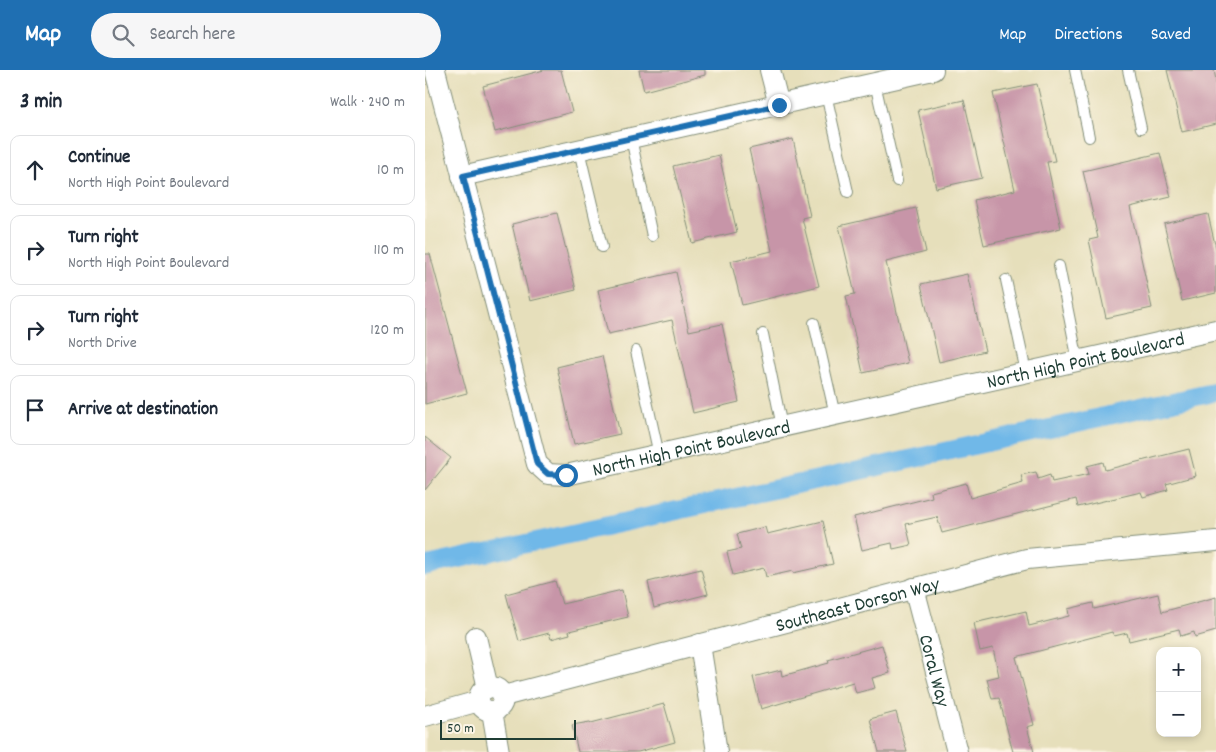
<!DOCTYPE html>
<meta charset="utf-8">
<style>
:root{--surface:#fff;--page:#f6f6f7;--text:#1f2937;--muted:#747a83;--line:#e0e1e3;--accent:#1f6fb2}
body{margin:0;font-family:Dekko,sans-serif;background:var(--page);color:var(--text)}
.controls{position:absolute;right:15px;bottom:15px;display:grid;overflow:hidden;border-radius:10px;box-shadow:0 2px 8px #0003}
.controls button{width:45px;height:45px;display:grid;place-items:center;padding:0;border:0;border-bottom:1px solid var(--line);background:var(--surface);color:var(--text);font:25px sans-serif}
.scale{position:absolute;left:15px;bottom:12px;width:136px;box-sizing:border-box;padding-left:5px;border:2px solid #1f3d34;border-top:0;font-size:14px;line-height:18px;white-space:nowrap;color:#1f3d34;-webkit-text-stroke:4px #fcf5e5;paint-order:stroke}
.stop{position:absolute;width:15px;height:15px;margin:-11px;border:4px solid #1f6fb2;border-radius:50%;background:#fff}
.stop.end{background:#1f6fb2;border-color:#fff;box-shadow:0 1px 5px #0008}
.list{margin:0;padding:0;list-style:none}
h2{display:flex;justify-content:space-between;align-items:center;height:65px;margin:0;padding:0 20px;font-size:21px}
h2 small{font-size:16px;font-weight:400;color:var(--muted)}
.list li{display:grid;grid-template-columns:32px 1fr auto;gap:15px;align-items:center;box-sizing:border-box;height:70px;margin:0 10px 10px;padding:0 10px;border:1px solid var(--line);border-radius:10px}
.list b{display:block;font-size:19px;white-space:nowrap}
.list p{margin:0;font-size:16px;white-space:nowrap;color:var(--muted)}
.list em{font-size:16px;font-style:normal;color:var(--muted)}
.icon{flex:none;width:28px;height:28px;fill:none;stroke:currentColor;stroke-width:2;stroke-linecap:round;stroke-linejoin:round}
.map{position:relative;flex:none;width:791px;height:682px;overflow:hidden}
header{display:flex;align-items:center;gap:30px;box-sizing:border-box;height:70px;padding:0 25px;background:var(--accent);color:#fff}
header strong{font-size:24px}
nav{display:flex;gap:28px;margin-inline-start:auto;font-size:18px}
.search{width:350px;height:45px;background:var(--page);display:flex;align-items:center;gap:12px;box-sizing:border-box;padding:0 18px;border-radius:28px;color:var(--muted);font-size:19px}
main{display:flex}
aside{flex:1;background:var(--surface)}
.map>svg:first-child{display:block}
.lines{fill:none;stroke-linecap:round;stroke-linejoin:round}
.canal{stroke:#70b8e8;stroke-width:19}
.building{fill:#c795a8}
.lane-casing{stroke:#828e78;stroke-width:12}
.street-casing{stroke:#828e78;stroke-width:22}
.lane{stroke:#fff;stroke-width:10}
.street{stroke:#fff;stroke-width:20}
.route{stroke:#1f6fb2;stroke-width:6}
.labels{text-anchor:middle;stroke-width:4.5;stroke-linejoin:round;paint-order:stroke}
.street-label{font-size:20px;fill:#1f3d34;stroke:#fcf5e5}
</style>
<header>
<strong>Map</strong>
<div class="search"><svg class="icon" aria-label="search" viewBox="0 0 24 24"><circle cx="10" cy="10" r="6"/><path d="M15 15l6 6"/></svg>Search here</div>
<nav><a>Map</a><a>Directions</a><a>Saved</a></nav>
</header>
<main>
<aside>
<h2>3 min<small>Walk · 240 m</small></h2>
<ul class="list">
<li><svg class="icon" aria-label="ahead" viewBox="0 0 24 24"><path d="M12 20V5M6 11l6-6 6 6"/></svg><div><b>Continue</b><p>North High Point Boulevard</p></div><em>10 m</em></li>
<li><svg class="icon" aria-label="right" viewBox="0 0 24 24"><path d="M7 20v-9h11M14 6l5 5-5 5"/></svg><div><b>Turn right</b><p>North High Point Boulevard</p></div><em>110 m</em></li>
<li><svg class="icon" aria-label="right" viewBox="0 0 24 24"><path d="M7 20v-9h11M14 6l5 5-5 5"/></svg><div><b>Turn right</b><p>North Drive</p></div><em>120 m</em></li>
<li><svg class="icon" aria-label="arrive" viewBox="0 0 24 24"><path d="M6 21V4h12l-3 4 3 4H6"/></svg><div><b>Arrive at destination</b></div></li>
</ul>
</aside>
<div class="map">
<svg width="791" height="682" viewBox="0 0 791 682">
<rect width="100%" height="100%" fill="#fcf5e5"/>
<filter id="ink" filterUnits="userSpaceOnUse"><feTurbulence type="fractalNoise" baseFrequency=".02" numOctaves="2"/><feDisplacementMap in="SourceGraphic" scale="10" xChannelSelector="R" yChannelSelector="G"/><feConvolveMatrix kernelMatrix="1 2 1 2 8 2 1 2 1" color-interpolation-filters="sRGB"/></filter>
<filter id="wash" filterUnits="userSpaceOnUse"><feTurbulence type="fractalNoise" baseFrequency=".0096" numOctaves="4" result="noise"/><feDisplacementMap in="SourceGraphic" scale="20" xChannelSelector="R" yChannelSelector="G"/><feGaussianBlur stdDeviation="1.12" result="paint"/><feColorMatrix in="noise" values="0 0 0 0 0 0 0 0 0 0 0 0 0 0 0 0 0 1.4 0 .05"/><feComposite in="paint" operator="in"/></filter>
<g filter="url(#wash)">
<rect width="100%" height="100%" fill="#e6dfbb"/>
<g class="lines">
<path class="canal" d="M 0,496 L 791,322"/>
</g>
<g id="blocks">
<g class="building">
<path d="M 119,0 L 136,0 L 147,42 L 70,62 L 58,16 Z"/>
<path d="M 214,0 L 280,0 L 280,5 L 219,21 Z"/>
<path d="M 742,0 L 789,0 L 791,10 L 791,54 L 757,62 Z"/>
<path d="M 612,14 L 630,91 L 622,92 L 636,158 L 559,175 L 549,130 L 590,120 L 568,23 Z"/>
<path d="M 539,30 L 557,108 L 511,118 L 493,40 Z"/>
<path d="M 368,69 L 385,146 L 377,148 L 394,216 L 317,235 L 306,191 L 347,181 L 324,79 Z"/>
<path d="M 735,83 L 746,127 L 705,137 L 727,238 L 681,248 L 664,170 L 673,168 L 658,101 Z"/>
<path d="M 294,85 L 312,162 L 267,173 L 248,96 Z"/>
<path d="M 491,138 L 501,182 L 461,192 L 483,293 L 438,303 L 421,226 L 430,224 L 414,156 Z"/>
<path d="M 132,143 L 151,220 L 105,231 L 87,154 Z"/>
<path d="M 783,144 L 791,179 L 791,223 L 757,231 L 739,154 Z"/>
<path d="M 0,184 L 5,184 L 42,323 L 0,334 Z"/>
<path d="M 251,202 L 264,261 L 297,254 L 314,332 L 268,343 L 247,250 L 183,264 L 173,220 Z"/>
<path d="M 542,204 L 560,281 L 514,292 L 496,214 Z"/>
<path d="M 177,286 L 195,364 L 149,374 L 132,297 Z"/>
<path d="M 0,367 L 26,388 L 0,420 Z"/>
<path d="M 764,379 L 771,406 L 741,414 L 743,420 L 718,427 L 716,422 L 653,437 L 651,429 L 517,463 L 512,447 L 481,454 L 486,475 L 468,479 L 467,473 L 437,480 L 429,447 L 507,427 L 506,422 L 541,413 L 545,428 L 598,413 L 596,405 L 611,402 L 613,409 L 625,405 L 627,412 L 664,404 L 662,396 L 678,392 L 680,400 Z"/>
<path d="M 398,451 L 408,494 L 368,503 L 368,501 L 341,507 L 339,498 L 308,505 L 302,482 L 316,479 L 312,464 L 340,457 L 342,464 Z"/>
<path d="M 276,499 L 283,524 L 229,538 L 223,512 Z"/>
<path d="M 130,511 L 137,534 L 197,520 L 203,547 L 144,561 L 145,564 L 126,569 L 124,563 L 94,571 L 81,524 Z"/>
<path d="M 733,524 L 737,542 L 791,527 L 791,561 L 770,567 L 769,562 L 756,566 L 754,559 L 704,571 L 702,563 L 689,566 L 687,562 L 591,587 L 609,655 L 602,657 L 609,682 L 588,682 L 574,628 L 567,629 L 562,609 L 574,606 L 568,578 L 555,581 L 549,553 L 601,541 L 604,556 L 644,546 L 643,539 L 668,533 L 669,539 Z"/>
<path d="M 457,575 L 465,603 L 447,608 L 450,618 L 431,623 L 428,612 L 336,639 L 328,607 L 356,600 L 357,606 L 404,593 L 403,590 Z"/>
<path d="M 239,634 L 250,672 L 213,682 L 153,682 L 147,655 L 165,652 L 166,653 Z"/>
<path d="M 471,642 L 482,682 L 454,682 L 445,649 Z"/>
</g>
</g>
</g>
<g filter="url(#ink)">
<use href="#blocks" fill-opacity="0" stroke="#828e78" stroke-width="1"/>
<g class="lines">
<defs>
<g id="lane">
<path d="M 650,0 L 664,67"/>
<path d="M 703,0 L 716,58"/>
<path d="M 450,13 L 472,111"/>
<path d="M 401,24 L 423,122"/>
<path d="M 206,68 L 227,166"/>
<path d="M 154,80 L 177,177"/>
<path d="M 634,196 L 653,291"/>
<path d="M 581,210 L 601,302"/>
<path d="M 389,253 L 410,345"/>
<path d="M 338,264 L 357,357"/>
<path d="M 211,281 L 234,385"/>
</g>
<g id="street">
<path id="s1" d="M 10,0 L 112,394 L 123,404 L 141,405 L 791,260"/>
<path d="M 345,0 L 354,35"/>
<path d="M 37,106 L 508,0"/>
<path id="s2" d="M 489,518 L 532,682"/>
<path d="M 51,567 L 63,618"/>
<path d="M 275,574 L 292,682"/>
<circle cx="66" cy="629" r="12"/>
<path id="s3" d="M 78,626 L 602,489 L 791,471"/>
<path d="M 67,641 L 74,682"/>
<path d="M 0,646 L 54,631"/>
</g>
</defs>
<use href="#lane" class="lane-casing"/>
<use href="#street" class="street-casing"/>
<use href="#lane" class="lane"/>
<use href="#street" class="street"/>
</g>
</g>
<g class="lines" filter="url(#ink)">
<path class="route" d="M 141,405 L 123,404 L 112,394 L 38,106 L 354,35"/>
</g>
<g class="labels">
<g class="street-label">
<text dy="7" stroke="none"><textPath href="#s1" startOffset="972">North High Point Boulevard</textPath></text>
<text dy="7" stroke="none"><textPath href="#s1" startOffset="568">North High Point Boulevard</textPath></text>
<text dy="7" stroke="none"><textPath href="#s3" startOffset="366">Southeast Dorson Way</textPath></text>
<text dy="7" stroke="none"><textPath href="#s2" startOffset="85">Coral Way</textPath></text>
</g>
</g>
</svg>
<div class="controls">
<button>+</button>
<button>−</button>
</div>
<div class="scale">50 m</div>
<div class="stop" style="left:141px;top:405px"></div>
<div class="stop end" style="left:354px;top:35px"></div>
</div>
</main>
